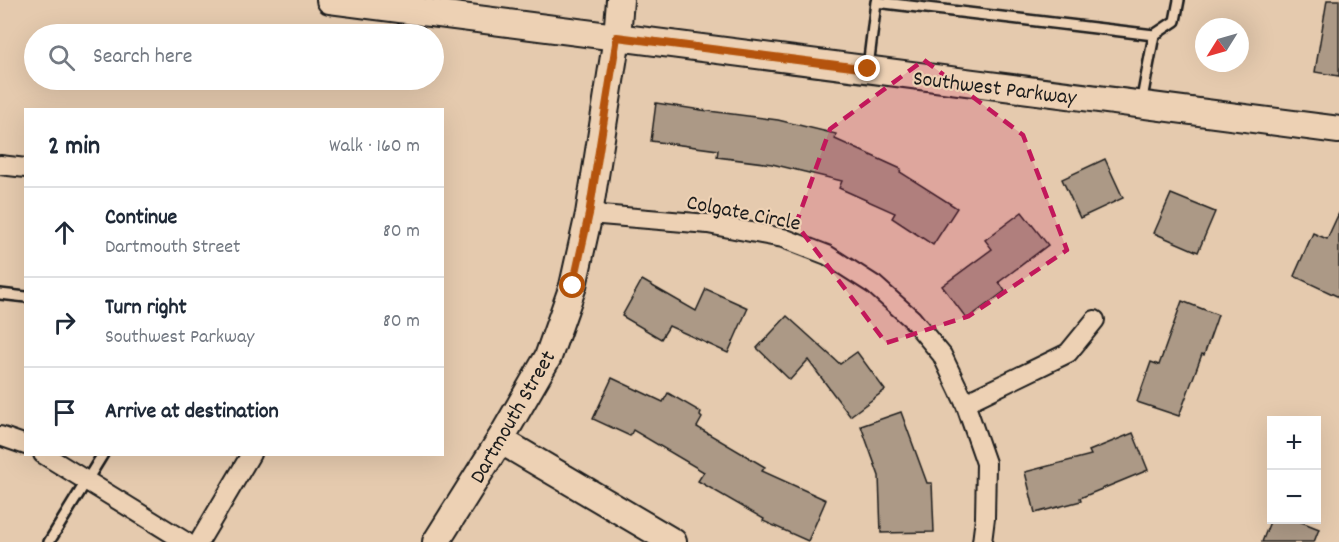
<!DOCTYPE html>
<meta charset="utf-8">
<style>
:root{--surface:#fff;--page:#f2f2f3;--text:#1f2937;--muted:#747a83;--line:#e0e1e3}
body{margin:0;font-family:Dekko,sans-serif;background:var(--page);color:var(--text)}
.controls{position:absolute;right:18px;bottom:18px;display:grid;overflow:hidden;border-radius:0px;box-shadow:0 6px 24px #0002}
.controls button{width:54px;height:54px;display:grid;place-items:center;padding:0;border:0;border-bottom:2px solid var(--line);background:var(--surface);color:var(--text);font:30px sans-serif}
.compass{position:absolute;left:1195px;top:18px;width:54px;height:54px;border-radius:50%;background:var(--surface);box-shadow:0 6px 24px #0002;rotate:233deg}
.stop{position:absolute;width:18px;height:18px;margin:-14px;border:4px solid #b45309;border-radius:50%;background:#fff}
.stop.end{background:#b45309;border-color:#fff;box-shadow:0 2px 6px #0008}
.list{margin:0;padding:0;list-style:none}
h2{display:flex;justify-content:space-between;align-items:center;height:78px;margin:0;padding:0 24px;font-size:26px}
h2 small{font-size:20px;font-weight:400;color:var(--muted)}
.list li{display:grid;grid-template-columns:39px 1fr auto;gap:18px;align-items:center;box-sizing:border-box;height:90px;padding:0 24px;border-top:2px solid var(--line)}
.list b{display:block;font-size:22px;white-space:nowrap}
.list p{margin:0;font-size:20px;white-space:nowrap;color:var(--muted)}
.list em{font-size:20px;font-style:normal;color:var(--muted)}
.icon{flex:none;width:33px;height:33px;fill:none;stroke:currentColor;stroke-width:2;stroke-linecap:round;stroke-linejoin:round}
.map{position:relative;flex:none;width:1339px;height:542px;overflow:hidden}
.search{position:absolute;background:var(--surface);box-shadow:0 6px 24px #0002;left:24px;top:24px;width:420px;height:66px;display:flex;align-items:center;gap:15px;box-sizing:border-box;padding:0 21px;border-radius:33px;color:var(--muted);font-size:22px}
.panel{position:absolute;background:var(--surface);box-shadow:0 6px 24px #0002;left:24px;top:108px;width:420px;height:348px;border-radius:0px}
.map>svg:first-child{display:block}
.building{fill:#ac9986;stroke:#1c1c1c;stroke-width:1.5}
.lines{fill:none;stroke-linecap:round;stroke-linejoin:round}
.lane-casing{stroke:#1c1c1c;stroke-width:14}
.street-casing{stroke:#1c1c1c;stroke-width:22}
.secondary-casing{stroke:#1c1c1c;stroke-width:30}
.lane{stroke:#edd1b4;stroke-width:9}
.street{stroke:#edd1b4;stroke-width:18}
.secondary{stroke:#edd1b4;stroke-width:26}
.route{stroke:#b45309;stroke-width:8}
.marked{fill:#c2185b;fill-opacity:0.2;stroke:#c2185b;stroke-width:4.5;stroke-dasharray:12 8;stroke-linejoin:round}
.labels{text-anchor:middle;stroke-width:4.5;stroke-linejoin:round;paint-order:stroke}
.street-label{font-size:22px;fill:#1c1c1c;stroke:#edd1b4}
</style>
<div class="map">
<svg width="1339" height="542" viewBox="0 0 1339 542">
<rect width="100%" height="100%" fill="#e5caae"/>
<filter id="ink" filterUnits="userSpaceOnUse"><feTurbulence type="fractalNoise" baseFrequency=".0167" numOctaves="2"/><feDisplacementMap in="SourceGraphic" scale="12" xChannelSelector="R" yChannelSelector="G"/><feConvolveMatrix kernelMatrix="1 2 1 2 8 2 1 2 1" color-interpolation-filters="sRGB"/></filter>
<g filter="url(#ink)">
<g class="building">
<path d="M 1327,0 L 1339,0 L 1339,76 L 1315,72 Z"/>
<path d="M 656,103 L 701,110 L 778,120 L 836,134 L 835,139 L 901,169 L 900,172 L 957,208 L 933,245 L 892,218 L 895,213 L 839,188 L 842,181 L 772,164 L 717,157 L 718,150 L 651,141 Z"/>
<path d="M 1105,159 L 1123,198 L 1080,218 L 1062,179 Z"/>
<path d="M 1171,194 L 1215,212 L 1198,252 L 1154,233 Z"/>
<path d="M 1022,212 L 1048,245 L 999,282 L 1005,291 L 967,319 L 942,286 L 992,249 L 985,240 Z"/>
<path d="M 1339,213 L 1339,297 L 1294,276 L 1313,233 L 1327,239 Z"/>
<path d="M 642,280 L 696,311 L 706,289 L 748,308 L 728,353 L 669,326 L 661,339 L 622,316 Z"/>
<path d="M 1182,301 L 1218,315 L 1204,355 L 1202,354 L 1179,416 L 1137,402 L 1151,362 L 1159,365 Z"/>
<path d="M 787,316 L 840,364 L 857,352 L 885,390 L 850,416 L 808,360 L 790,380 L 757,348 Z"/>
<path d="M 612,378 L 663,402 L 668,393 L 701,412 L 700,416 L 702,418 L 697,427 L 765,467 L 762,471 L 826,500 L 808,541 L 763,521 L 764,519 L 698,481 L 704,472 L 633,430 L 630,436 L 593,419 Z"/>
<path d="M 901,412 L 927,483 L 932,483 L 934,532 L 881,533 L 879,476 L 861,426 Z"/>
<path d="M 1133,433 L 1148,470 L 1080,498 L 1081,501 L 1035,513 L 1025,472 L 1091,455 L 1089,451 Z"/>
<path d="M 1271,519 L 1294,519 L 1319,529 L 1314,542 L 1262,542 Z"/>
</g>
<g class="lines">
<defs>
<g id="lane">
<path d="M 1154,35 L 1175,21 L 1179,0"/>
<path d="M 868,67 L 876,2 L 1154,35 L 1141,104"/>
<path d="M 0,294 L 26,297"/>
<path d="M 49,542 L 103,454"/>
</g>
<g id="street">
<path d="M 0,165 L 26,168"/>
<path d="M 589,214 L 708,224 L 783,238 L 827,255 L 874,285 L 912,319 L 942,355 L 965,403 L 986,463 L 985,518 L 982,542"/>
<path d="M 965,403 L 1068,353 L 1095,320"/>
<path d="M 0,436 L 26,445"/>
<path d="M 43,454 L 186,542"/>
<path d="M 199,542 L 251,454"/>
</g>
<g id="secondary">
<path d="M 330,0 L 1339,130"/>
<path d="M 500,440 L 673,542"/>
<path d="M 436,542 L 500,440 L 548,357 L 573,286 L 589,214 L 617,37 L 620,0"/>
</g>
</defs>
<use href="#lane" class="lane-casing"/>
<use href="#street" class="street-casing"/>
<use href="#secondary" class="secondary-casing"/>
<use href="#lane" class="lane"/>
<use href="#street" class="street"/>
<use href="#secondary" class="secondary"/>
</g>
</g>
<g class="lines" filter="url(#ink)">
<path class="route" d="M 573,286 L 589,214 L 617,37 L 868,69"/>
</g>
<path class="marked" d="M 924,60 L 1023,135 L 1067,250 L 969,316 L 886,343 L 796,224 L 830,129 Z"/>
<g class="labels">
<g class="street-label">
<text transform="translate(995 86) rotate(7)" y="8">Southwest Parkway</text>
<text transform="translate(744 211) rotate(11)" y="8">Colgate Circle</text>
<text transform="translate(511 416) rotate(-60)" y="8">Dartmouth Street</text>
</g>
</g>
</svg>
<div class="controls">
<button>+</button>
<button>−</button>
</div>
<svg class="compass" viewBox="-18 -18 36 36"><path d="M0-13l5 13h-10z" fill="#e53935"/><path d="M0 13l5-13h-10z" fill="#747a83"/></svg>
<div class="stop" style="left:573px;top:286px"></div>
<div class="stop end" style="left:868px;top:69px"></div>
<div class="search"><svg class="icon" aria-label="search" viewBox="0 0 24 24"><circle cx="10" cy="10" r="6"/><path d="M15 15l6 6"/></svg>Search here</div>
<section class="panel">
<h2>2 min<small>Walk · 160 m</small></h2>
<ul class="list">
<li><svg class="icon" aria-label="ahead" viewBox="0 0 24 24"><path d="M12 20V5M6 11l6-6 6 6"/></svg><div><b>Continue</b><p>Dartmouth Street</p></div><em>80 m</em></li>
<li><svg class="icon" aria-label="right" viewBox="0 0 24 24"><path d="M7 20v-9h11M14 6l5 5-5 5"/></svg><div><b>Turn right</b><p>Southwest Parkway</p></div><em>80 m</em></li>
<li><svg class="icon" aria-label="arrive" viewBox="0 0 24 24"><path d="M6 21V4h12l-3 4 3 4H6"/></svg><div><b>Arrive at destination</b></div></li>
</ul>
</section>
</div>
